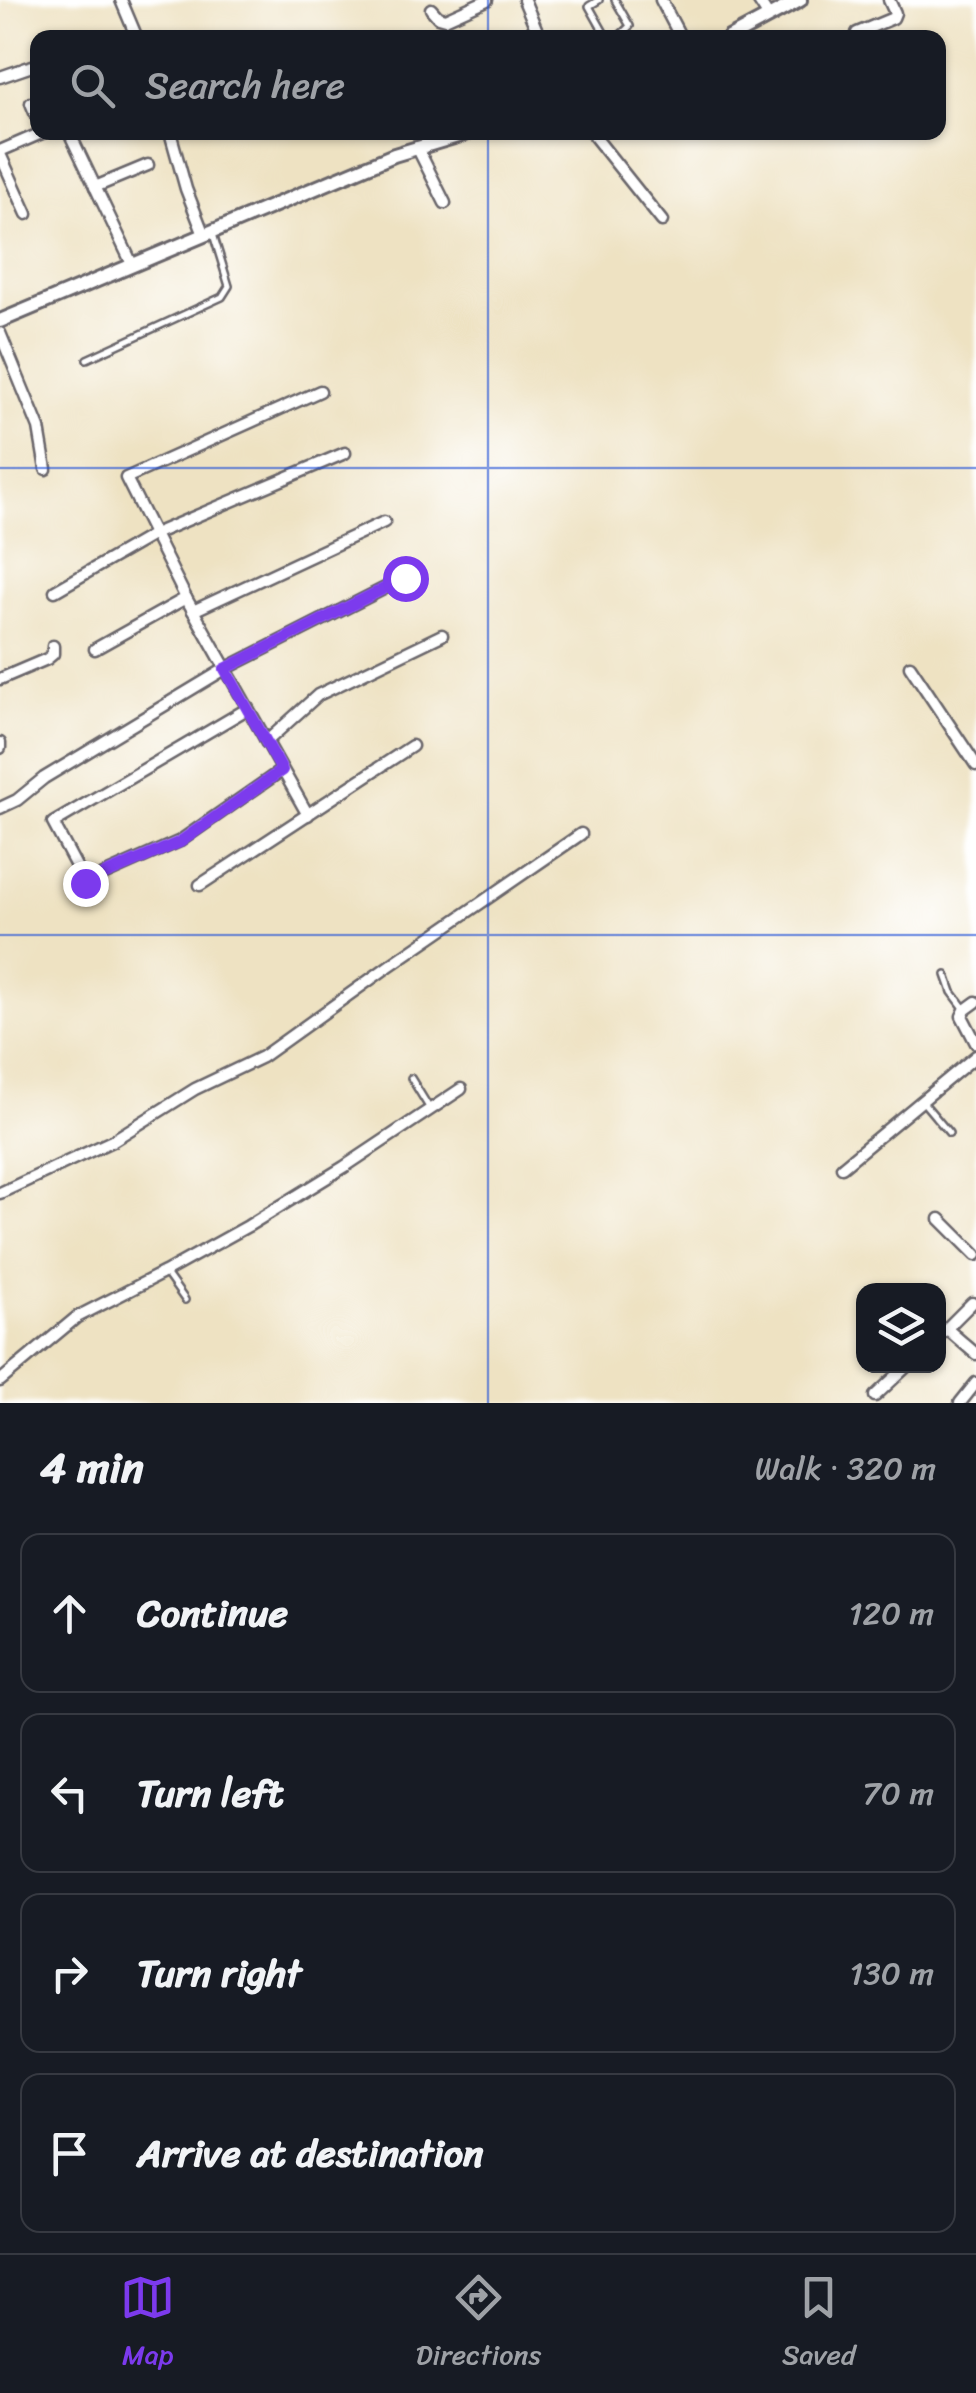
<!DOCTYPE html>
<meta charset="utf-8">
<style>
:root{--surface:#171b24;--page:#20242c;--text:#f1f3f6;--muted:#9ea1a6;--line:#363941;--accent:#7c3aed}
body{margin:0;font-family:Sriracha,sans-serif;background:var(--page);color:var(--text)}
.controls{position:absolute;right:30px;bottom:30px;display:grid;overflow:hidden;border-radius:20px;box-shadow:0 2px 8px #0004}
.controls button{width:90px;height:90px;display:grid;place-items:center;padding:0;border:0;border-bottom:2px solid var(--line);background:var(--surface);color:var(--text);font:50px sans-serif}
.stop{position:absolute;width:30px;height:30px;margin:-22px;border:8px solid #7c3aed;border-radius:50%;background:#fff}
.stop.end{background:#7c3aed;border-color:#fff;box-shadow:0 2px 10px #0008}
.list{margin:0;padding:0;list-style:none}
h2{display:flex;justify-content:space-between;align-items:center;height:130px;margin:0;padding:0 40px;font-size:42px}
h2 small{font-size:32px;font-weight:400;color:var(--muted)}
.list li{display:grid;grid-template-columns:65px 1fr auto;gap:30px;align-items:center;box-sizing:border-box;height:160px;margin:0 20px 20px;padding:0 20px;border:2px solid var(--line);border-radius:20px}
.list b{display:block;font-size:38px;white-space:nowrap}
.list em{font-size:32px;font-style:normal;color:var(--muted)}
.icon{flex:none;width:55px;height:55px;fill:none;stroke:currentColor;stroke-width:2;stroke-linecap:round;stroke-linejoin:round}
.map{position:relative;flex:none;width:976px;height:1403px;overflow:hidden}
.search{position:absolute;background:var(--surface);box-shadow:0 2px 8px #0004;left:30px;right:30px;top:30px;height:110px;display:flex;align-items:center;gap:25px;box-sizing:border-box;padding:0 35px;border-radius:20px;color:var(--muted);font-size:38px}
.sheet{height:850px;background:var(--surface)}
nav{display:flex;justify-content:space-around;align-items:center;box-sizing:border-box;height:140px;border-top:2px solid var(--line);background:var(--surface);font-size:28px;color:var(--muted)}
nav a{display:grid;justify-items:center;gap:5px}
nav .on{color:var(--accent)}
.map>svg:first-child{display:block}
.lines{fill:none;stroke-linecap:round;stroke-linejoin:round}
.service-casing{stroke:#69656a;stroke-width:10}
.minor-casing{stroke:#69656a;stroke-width:15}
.tertiary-casing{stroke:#69656a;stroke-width:18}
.service{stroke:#fff;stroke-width:5}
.minor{stroke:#fff;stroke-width:10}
.tertiary{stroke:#fff;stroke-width:12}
.route{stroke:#7c3aed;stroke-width:12}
.grid{fill:none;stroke:#1d4ed8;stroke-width:2.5;stroke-opacity:0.55}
</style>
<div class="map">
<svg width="976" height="1403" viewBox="0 0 976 1403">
<rect width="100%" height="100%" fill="#fff"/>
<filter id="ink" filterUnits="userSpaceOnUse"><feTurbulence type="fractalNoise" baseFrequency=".01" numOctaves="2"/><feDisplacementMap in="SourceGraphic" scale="20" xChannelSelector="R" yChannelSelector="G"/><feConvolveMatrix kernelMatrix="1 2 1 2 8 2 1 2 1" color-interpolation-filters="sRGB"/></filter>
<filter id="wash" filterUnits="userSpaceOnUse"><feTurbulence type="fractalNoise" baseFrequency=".0048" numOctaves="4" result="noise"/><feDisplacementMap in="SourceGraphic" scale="40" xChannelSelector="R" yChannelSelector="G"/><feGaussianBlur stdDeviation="2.25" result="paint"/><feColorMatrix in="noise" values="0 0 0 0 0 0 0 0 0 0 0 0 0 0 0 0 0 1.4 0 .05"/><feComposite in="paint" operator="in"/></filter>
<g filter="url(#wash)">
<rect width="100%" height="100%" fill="#eee2c2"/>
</g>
<g filter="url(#ink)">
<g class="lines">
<defs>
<g id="service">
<path d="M 599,0 L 589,6 L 607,38"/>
<path d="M 615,0 L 630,26 L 617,38"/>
<path d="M 87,359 L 222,297 L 229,286 L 213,234"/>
<path d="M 946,975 L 952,992 L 964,1008"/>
<path d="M 411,1078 L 430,1109"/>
<path d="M 923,1102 L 949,1133"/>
<path d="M 165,1272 L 185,1300"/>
</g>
<g id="minor">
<path d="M 121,0 L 137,38"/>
<path d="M 524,0 L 540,38"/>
<path d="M 661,0 L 681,38"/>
<path d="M 758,0 L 769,17"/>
<path d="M 431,9 L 438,17 L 445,19 L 487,0"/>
<path d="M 857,33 L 893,18 L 895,13 L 889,0"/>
<path d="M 0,77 L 38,64"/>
<path d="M 31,103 L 38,120"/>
<path d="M 69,132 L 132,264"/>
<path d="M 170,132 L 186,189 L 204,235"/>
<path d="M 591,132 L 662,221"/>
<path d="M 417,147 L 445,203"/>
<path d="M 0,151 L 44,132"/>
<path d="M 0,154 L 27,214"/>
<path d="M 95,187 L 148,165"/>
<path d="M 0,333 L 39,428 L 46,469"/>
<path d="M 55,591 L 154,534 L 345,453"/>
<path d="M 193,611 L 384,522"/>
<path d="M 95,649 L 186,598"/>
<path d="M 910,666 L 976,765"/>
<path d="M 0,679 L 47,659 L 53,654 L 53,646"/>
<path d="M 247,709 L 53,823 L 85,883 L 180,841 L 282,770"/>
<path d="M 266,742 L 318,695 L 442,635"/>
<path d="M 0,743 L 0,748"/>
<path d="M 0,808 L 17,800 L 44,778 L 225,669 L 405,578"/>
<path d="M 308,815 L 186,598 L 126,478 L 320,391"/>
<path d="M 200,885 L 412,746"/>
<path d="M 976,1002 L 965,1010 L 962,1016 L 976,1043"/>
<path d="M 842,1167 L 976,1056"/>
<path d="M 0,1193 L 112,1141 L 195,1089 L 262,1057 L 389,966 L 581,834"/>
<path d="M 940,1219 L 976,1255"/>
<path d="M 947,1329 L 976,1354"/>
<path d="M 938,1337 L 972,1303"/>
<path d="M 0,1381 L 77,1317 L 165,1272 L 248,1226 L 344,1167 L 461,1089"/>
<path d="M 875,1396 L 907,1366"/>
<path d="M 960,1403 L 976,1383"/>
</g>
<g id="tertiary">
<path d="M 729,38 L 800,0"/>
<path d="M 0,321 L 394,155 L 471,132"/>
</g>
</defs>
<use href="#service" class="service-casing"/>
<use href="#minor" class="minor-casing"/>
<use href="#tertiary" class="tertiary-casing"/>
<use href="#service" class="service"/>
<use href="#minor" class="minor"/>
<use href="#tertiary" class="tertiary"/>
</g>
</g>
<g class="lines" filter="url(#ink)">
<path class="route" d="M 85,883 L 180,842 L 282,770 L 225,669 L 405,578"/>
</g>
<path class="grid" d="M 488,0 L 488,38M 488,132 L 488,1403M 0,468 L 976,468M 0,935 L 976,935"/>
</svg>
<div class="controls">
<button><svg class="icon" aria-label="layers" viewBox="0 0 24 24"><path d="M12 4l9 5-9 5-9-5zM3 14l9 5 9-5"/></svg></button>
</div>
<div class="stop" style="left:405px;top:578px"></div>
<div class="stop end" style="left:85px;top:883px"></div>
<div class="search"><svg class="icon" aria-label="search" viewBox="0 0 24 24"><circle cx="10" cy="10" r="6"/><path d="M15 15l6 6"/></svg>Search here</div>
</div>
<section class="sheet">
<h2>4 min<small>Walk · 320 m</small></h2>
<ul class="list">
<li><svg class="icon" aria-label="ahead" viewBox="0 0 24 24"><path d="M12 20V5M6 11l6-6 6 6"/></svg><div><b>Continue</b></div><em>120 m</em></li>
<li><svg class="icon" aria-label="left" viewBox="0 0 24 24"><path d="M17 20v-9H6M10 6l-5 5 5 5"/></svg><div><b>Turn left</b></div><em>70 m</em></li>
<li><svg class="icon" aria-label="right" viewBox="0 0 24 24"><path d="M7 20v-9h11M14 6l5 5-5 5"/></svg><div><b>Turn right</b></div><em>130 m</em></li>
<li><svg class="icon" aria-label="arrive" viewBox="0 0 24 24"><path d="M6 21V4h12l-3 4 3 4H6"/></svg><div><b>Arrive at destination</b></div></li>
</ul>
</section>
<nav>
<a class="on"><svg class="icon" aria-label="map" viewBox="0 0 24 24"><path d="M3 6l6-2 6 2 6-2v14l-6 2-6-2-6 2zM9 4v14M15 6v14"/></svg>Map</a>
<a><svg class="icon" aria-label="directions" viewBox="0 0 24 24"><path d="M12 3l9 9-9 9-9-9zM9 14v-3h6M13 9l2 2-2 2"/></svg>Directions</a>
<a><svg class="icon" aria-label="saved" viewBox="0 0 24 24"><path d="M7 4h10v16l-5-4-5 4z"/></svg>Saved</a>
</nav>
